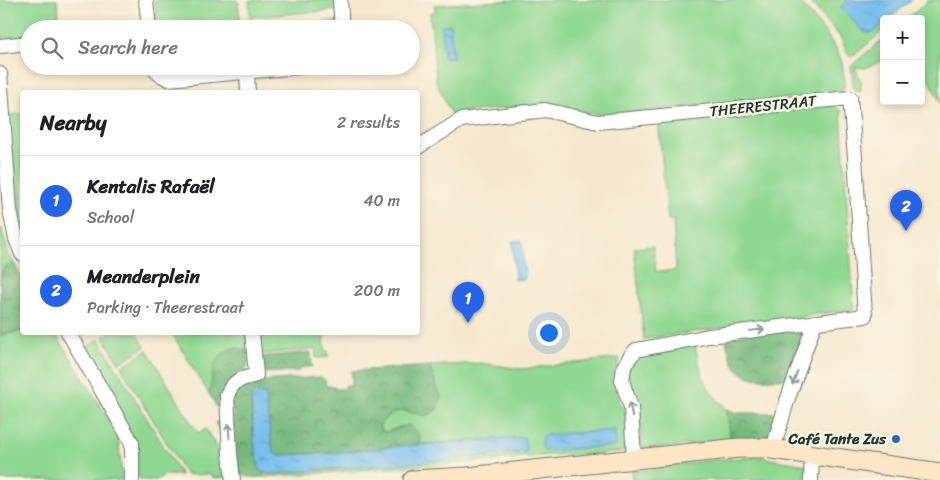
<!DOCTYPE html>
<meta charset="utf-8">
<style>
:root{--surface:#fff;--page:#f2f2f2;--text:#202124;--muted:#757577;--line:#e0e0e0;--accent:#2563eb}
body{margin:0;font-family:Sriracha,sans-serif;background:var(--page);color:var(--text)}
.controls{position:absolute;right:15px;top:15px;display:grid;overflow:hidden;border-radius:5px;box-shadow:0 2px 8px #0003}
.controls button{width:45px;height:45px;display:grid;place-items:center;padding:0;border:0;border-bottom:1px solid var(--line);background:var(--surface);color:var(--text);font:25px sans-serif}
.you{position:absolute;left:548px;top:332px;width:18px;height:18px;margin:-12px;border:4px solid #fff;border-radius:50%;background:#1a73e8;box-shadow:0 0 0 8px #1a73e833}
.badge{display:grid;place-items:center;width:32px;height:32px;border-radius:50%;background:var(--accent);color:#fff;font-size:16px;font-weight:700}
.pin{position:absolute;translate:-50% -41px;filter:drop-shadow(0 1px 2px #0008)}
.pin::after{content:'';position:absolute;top:26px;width:18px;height:15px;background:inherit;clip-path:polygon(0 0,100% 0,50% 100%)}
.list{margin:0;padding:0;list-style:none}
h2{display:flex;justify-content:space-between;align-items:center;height:65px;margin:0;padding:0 20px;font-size:21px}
h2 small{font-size:16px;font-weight:400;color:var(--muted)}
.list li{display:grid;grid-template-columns:32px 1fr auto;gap:15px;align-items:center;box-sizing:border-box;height:90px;padding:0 20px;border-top:1px solid var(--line)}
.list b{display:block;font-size:19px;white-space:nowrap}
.list p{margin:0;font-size:16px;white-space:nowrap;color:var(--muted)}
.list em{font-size:16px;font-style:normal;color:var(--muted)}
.icon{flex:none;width:28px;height:28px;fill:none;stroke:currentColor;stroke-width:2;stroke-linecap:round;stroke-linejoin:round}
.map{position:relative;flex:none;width:940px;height:480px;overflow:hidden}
.search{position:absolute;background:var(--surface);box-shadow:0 2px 8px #0003;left:20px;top:20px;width:400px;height:55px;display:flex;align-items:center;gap:12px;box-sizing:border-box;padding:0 18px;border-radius:28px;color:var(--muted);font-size:19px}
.panel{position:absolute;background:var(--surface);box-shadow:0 2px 8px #0003;left:20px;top:90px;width:400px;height:245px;border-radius:5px}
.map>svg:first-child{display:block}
.green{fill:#8fd792;stroke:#578a63}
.forest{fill:url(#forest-crowns);stroke:#497a58}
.water{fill:url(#water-ripples);stroke:#4a7c90}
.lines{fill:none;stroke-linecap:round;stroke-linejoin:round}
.street-casing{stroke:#6a796a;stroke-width:16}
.secondary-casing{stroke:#6a796a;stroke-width:21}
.street{stroke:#fff;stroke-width:14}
.secondary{stroke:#fde5c5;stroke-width:19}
.oneway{stroke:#8f9e9a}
.poi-dot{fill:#1f6fb2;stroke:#fcf5e5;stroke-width:2}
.labels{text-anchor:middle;stroke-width:5;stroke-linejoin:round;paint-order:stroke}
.street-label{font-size:15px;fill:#1f3d34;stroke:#fcf5e5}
.poi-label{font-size:15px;font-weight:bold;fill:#1f3d34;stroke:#fcf5e5;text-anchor:end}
</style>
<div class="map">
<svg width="940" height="480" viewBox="0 0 940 480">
<defs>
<pattern id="forest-crowns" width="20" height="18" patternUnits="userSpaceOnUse" patternTransform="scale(1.25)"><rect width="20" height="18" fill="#73b87c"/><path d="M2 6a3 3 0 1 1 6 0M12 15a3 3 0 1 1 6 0" fill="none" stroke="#5e9766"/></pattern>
<pattern id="water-ripples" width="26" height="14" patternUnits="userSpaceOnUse" patternTransform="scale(1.25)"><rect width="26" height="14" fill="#74bcec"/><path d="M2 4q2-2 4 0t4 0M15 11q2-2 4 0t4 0" fill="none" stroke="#5f9ac0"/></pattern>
</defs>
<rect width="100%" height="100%" fill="#fcf5e5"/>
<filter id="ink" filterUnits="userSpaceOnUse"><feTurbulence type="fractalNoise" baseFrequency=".02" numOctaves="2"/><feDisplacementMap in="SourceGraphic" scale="10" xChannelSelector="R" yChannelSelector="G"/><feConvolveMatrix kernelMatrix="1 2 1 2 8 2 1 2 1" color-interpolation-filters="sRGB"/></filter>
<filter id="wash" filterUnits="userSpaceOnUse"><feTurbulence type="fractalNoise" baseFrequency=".0096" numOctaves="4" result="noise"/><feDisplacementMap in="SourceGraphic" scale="20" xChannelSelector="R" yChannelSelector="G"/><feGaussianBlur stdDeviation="1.12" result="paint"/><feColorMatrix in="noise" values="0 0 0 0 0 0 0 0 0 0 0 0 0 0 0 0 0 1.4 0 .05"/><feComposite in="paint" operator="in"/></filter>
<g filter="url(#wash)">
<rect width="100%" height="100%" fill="#f5e8ce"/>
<g class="green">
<path d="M 0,0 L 57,0 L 60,29 L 29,29 L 29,35 L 3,38 L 0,30 Z"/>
<path d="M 155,0 L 238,0 L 241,29 L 152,29 L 152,22 L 156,15 Z"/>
<path d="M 249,0 L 338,0 L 338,10 L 250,17 Z"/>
<path d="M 517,0 L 798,0 L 822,28 L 837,50 L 842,63 L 845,82 L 843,90 L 838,94 L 602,115 L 547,104 L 464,112 L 452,116 L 436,81 L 430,13 L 435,12 L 434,5 Z"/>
<path d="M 809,0 L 847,0 L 842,5 L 875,30 L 884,23 L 884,30 L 856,54 L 849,56 L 840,37 Z"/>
<path d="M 929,0 L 940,0 L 940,103 L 921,62 L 921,19 L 907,19 Z"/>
<path d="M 339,21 L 340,29 L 251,28 Z"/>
<path d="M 884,38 L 884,50 L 881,52 L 884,60 L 865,68 L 855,67 L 862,84 L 861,85 L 861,92 L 854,90 L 851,66 Z"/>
<path d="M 834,106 L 841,111 L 854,309 L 644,339 L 634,248 L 653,246 L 656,272 L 676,270 L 673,220 L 668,220 L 658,121 Z"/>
<path d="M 22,114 L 22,243 L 19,232 L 8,115 Z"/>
<path d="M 1,227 L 8,252 L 14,263 L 3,268 L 0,280 L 0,228 Z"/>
<path d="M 22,331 L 22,332 L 55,333 L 118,434 L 122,480 L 0,480 L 0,335 Z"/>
<path d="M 110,332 L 137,333 L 145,347 L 119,363 L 103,337 Z"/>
<path d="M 177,332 L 247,333 L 248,353 L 243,349 L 215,363 C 212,373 213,384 209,394 L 173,335 Z"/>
<path d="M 260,333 L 324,333 L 325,351 L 328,351 L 328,357 L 316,358 L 315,349 L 261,354 Z"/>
<path d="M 99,339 L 181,475 L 164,475 L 157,480 L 142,480 L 138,477 L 137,445 L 83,350 Z"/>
<path d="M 694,342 L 699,362 L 704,380 L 713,395 L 726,408 L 731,440 L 642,450 L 639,420 L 636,407 L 630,395 L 628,369 L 640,353 Z"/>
<path d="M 147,350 L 198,433 L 206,429 L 225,462 L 227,477 L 213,478 L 209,474 L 186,475 L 121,367 Z"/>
<path d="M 620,358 C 615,372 614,387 620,401 C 621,404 624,408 625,411 C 628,424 629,438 631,451 L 601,454 L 548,455 L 464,463 L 263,477 L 264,473 L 269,474 L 436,461 L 525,452 L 526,447 L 524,437 L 420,444 L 420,437 L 402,426 L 385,432 L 380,428 L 380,424 C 394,410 398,409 417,414 L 441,397 L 429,366 L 481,363 L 521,369 Z"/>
<path d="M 759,457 L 806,465 L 805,480 L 632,480 L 632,471 C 649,471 665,467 682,464 C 707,460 733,458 759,457 Z"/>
</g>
<g class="forest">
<path d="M 14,263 L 22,278 L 22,331 L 0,335 L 0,280 L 3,268 Z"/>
<path d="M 810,326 L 789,379 C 768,379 743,384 732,361 C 729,353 727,345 725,337 Z"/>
<path d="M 237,347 L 248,353 C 249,368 247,371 234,378 L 223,436 L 215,423 L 223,418 L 209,394 C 212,386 211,383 212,375 C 214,359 222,351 237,347 Z"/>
<path d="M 311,352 L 312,367 L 303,367 L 299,371 L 259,373 L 258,357 Z"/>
<path d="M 429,366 L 441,397 L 437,409 C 434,412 430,415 426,415 C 422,416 417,414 413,413 C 397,409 392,412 380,424 L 380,428 L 385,432 L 409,425 C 417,430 420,434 420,444 L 330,453 L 277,455 L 274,454 L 273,451 L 265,394 L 251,395 C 250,408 254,457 259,467 C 260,471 261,471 264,473 L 263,477 C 253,477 244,479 238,470 L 231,396 L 239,386 L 259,381 L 320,377 L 325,380 L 326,386 L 334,386 L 335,389 L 345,389 L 345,385 L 352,385 L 351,371 Z"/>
<path d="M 726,408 L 737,413 L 780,413 L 772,440 L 731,440 Z"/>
</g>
<g class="water">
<path d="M 847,0 L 912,0 L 889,19 L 884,19 L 884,23 C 878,28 871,37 863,31 L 841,8 L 842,5 Z"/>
<path d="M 450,24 L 453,57 L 444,58 L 441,26 Z"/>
<path d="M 522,240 L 525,279 L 515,280 L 512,241 Z"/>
<path d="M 257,393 L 265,394 L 273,451 L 276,455 L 330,453 L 400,446 L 524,437 L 526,447 L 526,452 L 436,461 L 269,474 L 260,470 L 259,467 L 254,442 L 251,397 L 252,394 Z"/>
<path d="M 615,430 L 616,446 L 544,451 C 541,445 542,440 543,435 Z"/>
</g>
</g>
<g filter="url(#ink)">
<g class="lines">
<defs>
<g id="street">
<path d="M 146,0 L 149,29"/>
<path d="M 340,0 L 342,29"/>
<path d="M 0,46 L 29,43"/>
<path d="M 154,66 C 156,74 163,76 169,79 L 308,66"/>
<path d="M 247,72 L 248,92"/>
<path d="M 0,74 L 10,210 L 16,239 L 22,254"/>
<path d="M 418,147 L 461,120 L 545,110 L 598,122 L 850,98 L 855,157 L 865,316 L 709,336 L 636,350 L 630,357 L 624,367 L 622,381 L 631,407 L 634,459"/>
<path d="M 68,332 L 132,443 L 132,480"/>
<path d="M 773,449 L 787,401 L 815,322"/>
<path d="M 233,480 L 230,454 L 227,396 C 232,380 241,379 256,375 L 252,332"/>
<path d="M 811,480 L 812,455"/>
</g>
<path id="secondary" d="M 413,480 L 467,477 L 739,448 L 765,448 L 940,473"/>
</defs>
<use href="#street" class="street-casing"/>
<use href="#secondary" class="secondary-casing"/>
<use href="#street" class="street"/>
<use href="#secondary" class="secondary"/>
</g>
<defs><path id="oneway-shaft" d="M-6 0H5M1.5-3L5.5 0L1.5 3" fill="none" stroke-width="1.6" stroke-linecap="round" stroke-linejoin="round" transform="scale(1.25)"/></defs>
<g class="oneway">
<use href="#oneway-shaft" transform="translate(757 330) rotate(-7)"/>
<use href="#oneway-shaft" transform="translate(795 378) rotate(110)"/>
<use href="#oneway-shaft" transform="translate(631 410) rotate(-99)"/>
<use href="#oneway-shaft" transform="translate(229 431) rotate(-93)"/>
</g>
</g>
<circle class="poi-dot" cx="896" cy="439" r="5"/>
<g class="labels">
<g class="street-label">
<text transform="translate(763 106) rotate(-6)" y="5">THEERESTRAAT</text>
</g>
<g class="poi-label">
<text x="886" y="444">Café Tante Zus</text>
</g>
</g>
</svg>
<div class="controls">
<button>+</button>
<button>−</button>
</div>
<div class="you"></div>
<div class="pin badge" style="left:468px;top:323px">1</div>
<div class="pin badge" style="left:906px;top:231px">2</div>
<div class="search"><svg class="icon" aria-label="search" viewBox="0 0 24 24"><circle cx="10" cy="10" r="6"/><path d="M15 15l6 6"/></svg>Search here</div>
<section class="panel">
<h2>Nearby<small>2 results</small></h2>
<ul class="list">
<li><span class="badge">1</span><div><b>Kentalis Rafaël</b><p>School</p></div><em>40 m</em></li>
<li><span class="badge">2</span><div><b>Meanderplein</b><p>Parking · Theerestraat</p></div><em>200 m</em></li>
</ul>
</section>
</div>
